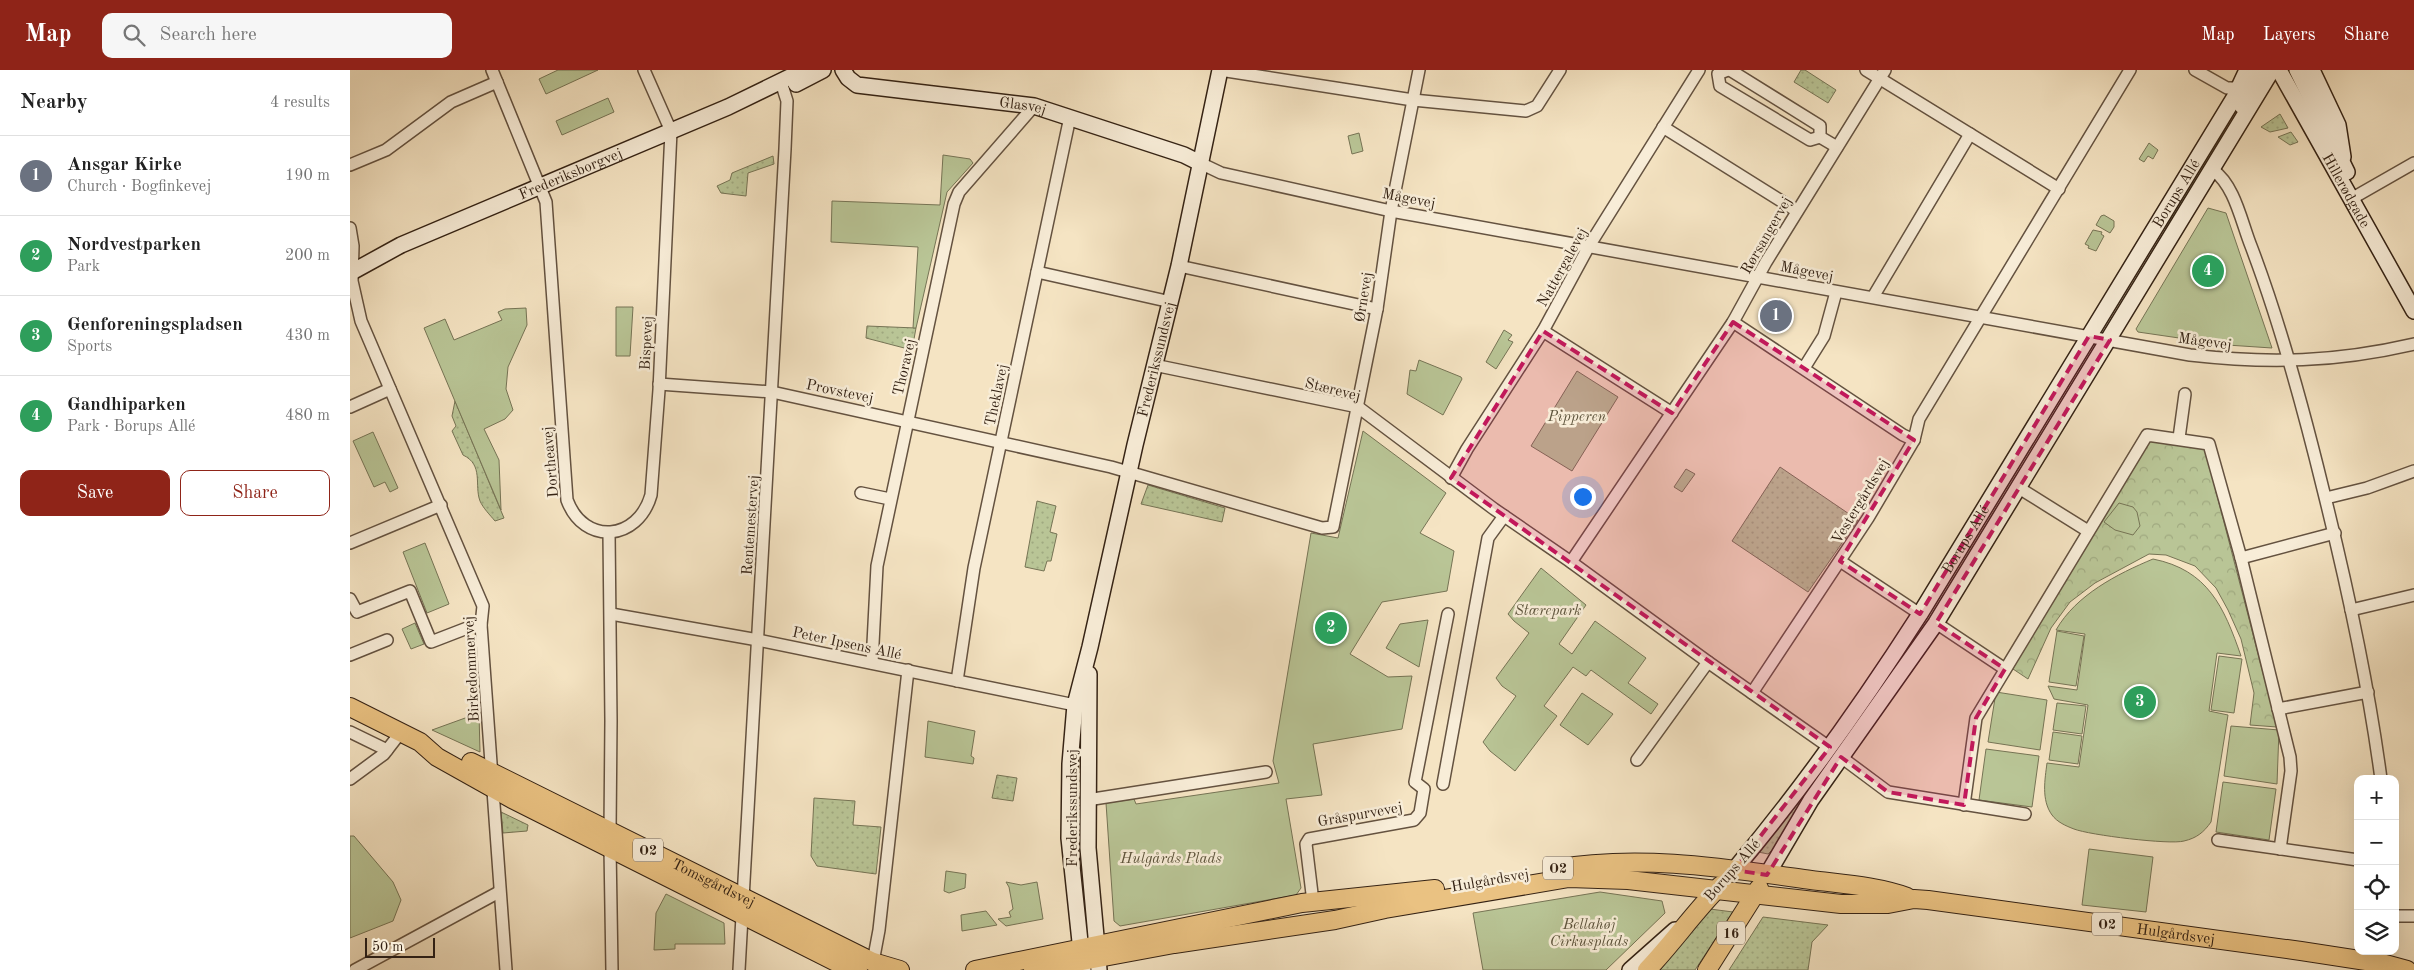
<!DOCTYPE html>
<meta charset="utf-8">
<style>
:root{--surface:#fff;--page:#f6f6f6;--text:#222;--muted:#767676;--line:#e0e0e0;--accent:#8f2418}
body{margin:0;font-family:"Old Standard TT",serif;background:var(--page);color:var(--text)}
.controls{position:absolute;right:15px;bottom:15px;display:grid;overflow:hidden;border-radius:10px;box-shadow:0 5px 20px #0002}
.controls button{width:45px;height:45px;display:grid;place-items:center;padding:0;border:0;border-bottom:1px solid var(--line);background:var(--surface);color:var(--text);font:25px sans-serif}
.scale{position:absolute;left:15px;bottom:12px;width:70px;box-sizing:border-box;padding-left:5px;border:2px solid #342214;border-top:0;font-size:14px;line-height:18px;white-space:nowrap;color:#342214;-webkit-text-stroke:4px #f8edd8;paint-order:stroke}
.you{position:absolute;left:1232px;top:426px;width:18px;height:18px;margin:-12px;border:4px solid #fff;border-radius:50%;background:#1a73e8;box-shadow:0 0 0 8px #1a73e833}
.badge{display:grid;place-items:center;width:32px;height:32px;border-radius:50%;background:var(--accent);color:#fff;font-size:16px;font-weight:700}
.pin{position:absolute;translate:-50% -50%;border:2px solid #fff;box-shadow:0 1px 5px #0006}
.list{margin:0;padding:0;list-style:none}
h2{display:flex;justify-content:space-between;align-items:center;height:65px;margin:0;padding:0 20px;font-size:21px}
h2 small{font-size:16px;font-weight:400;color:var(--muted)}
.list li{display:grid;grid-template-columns:32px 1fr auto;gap:15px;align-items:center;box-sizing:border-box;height:80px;padding:0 20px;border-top:1px solid var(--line)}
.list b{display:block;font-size:19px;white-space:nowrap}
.list p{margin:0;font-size:16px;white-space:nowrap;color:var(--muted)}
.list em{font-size:16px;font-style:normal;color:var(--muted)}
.actions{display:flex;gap:10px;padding:15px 20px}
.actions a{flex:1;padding:11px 0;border:1px solid var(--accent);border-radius:10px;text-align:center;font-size:18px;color:var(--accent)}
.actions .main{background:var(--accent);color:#fff}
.icon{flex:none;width:28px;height:28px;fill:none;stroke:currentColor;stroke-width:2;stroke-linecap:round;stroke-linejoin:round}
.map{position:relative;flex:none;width:2064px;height:900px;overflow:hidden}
header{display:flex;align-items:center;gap:30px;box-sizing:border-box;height:70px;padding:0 25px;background:var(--accent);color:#fff}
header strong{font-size:24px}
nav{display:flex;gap:28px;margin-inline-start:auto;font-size:18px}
.search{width:350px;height:45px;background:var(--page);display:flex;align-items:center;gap:12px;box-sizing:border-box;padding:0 18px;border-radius:10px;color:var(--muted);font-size:19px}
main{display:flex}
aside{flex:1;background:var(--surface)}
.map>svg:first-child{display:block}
.grass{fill:url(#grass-dots);stroke:#767455}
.forest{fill:url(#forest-crowns);stroke:#767455}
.green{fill:#b9c596;stroke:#767455}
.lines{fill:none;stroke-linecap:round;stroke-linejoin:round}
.street-casing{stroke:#645240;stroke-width:14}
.secondary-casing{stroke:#342214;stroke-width:18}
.primary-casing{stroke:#342214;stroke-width:20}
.street{stroke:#f8edd8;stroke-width:11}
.secondary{stroke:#f8edd8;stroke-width:15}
.primary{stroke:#eac282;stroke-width:18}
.marked{fill:#c2185b;fill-opacity:0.2;stroke:#c2185b;stroke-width:4;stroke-dasharray:10 6;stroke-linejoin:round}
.labels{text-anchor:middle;stroke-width:5;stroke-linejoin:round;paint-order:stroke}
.shield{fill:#f8edd8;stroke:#6f5f4f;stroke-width:1}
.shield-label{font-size:14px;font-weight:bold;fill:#342214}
.street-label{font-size:15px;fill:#342214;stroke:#f8edd8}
.park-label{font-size:15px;font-style:italic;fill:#5c533b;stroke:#f8edd8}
</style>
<header>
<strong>Map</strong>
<div class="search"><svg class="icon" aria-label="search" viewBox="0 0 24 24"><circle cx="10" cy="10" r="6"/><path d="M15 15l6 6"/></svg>Search here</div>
<nav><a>Map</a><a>Layers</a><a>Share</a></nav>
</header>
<main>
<aside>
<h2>Nearby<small>4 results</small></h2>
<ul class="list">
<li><span class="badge" style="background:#6b7280">1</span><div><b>Ansgar Kirke</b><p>Church · Bogfinkevej</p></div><em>190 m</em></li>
<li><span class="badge" style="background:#2e9e5b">2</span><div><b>Nordvestparken</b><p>Park</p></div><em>200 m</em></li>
<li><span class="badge" style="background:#2e9e5b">3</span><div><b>Genforeningspladsen</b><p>Sports</p></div><em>430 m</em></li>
<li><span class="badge" style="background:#2e9e5b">4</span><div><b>Gandhiparken</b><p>Park · Borups Allé</p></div><em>480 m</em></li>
</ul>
<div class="actions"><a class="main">Save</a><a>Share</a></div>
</aside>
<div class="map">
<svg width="2064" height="900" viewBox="0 0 2064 900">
<defs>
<pattern id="grass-dots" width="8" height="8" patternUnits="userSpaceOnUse" patternTransform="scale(1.25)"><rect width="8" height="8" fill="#b9c596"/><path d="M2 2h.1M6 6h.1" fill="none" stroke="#a0a980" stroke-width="1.8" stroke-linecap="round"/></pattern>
<pattern id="forest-crowns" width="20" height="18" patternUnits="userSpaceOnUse" patternTransform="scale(1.25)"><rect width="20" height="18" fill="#b9c596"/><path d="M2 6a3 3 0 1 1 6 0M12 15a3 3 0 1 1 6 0" fill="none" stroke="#a0a980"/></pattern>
</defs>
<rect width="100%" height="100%" fill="#f5e4c3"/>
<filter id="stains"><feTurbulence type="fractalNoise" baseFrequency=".004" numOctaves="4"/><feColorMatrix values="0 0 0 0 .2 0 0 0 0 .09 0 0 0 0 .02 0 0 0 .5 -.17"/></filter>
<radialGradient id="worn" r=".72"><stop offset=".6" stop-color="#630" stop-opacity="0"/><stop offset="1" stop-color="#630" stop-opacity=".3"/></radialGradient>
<g class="grass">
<path d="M 1451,0 L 1455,0 L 1486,20 L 1478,33 L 1444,12 Z"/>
<path d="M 1887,36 L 1887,39 C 1862,81 1840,124 1813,165 L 1824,141 Z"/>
<path d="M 1930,44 L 1938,58 L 1920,62 L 1911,57 Z"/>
<path d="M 1941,62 L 1948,72 L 1940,75 L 1928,67 Z"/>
<path d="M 423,86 L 424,94 L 398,103 L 396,126 L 371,123 L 367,116 L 380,110 L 382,103 Z"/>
<path d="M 517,256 L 566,258 L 562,280 L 516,268 Z"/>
<path d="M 105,331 L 154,448 L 145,451 C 140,445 133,438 130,431 C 124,415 134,395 113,385 L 102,361 L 106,356 L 102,346 Z"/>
<path d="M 1430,397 L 1508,450 L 1458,522 L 1382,471 Z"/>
<path d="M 798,415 L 875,438 L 872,452 L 791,434 Z"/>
<path d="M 687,431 L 706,436 L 700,462 L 707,464 L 701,491 L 697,491 L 694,501 L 675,497 Z"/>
<path d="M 1474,696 L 1475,697 L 1424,778 L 1418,784 L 1408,782 Z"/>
<path d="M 647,705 L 667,708 L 663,731 L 642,728 Z"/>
<path d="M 464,728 L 505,731 L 503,755 L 531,757 L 526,804 L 467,796 L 461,786 Z"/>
<path d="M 151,742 L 178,755 L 177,761 L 153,763 Z"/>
<path d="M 1360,839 L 1383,842 L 1345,900 L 1306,900 Z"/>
<path d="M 1413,847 L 1478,855 L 1462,872 L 1458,900 L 1379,900 Z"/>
</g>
<path class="forest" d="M 1796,371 L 1855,379 L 1927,657 L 1900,655 L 1904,623 L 1891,569 L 1878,540 L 1866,518 L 1845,496 L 1816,485 L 1799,484 L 1745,513 L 1720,532 L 1701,558 L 1678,609 L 1660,597 Z"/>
<g class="green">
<path d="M 208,0 L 248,0 L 196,24 L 189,9 Z"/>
<path d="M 258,28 L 264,42 L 212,65 L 206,51 Z"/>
<path d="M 1009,63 L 1013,81 L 1002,84 L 998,66 Z"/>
<path d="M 1799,73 L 1808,80 L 1803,89 L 1798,86 L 1794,92 L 1789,89 Z"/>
<path d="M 593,85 L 620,89 L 623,93 L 597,122 L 566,258 L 563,258 L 568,177 L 481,172 L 482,131 L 590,135 Z"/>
<path d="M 1858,138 L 1876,143 L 1922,278 L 1877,275 L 1788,262 L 1786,259 Z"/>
<path d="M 1754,145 L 1764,151 L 1764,157 L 1760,163 L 1746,155 L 1751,146 Z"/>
<path d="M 1743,160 L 1752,162 L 1751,164 L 1754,166 L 1746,181 L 1738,178 L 1739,176 L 1735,174 Z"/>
<path d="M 266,237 L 283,237 L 280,286 L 266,286 Z"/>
<path d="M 176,238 L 177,255 L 158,297 L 156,319 L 163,340 L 155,349 L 134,359 L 149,390 L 151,440 L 74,258 L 95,249 L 104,270 L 152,250 L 148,242 L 155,239 Z"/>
<path d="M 1154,260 L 1162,265 L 1158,270 L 1163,272 L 1146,299 L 1136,292 Z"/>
<path d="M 1069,290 L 1111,307 L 1112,309 L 1093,345 L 1057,324 L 1060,300 L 1066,301 Z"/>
<path d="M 1227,301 L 1268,327 L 1222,401 L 1181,376 Z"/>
<path d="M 1013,361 L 1096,423 L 1070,463 L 1104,481 L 1097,521 L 1032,532 L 1000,584 L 1038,607 L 1062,606 L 1052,659 L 963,674 L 972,725 L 936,729 L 951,818 L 946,825 L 770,856 L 764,851 L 756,733 L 784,729 L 786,734 L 929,713 L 923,691 L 961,463 L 988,468 Z"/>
<path d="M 23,362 L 48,418 L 40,422 L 35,412 L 24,417 L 3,371 Z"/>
<path d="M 1336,399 L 1345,404 L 1332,422 L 1324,417 Z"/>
<path d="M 1769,433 L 1783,437 L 1787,442 L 1790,456 L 1783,465 L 1765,460 L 1754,452 Z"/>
<path d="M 75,473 L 99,534 L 77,543 L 53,482 Z"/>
<path d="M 1803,489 C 1858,500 1874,537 1891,586 L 1867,583 L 1859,641 L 1878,645 L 1861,752 C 1854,762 1847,768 1834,771 C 1820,775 1739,765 1724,759 C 1716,756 1707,752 1702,745 C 1691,730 1695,709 1697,693 L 1729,697 L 1738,635 L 1704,629 L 1698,616 L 1727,620 L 1735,564 L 1706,560 C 1726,525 1767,504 1803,489 Z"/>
<path d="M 1191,498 L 1236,535 L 1209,574 L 1222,584 L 1245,551 L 1296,588 L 1278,613 L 1308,634 L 1301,644 L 1241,600 L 1236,606 L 1223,597 L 1194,636 L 1207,646 L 1165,701 L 1140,681 L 1133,672 L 1166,626 L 1152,616 L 1146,608 L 1179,563 L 1164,551 L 1158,544 Z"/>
<path d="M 1078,550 L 1069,597 L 1036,578 L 1050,554 Z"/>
<path d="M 65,553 L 74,574 L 61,579 L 52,559 Z"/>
<path d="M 1707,561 L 1734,566 L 1726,616 L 1699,612 Z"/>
<path d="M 1869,586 L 1892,589 L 1884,643 L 1861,640 Z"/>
<path d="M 1646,622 L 1697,630 L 1690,680 L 1638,672 Z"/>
<path d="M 1232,623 L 1263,644 L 1238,675 L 1210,655 Z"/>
<path d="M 1707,633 L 1736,636 L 1732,664 L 1703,660 Z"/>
<path d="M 129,643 L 130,682 L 82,660 Z"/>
<path d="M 578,651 L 625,661 L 621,686 L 624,688 L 623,694 L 575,687 Z"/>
<path d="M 1881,656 L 1929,660 L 1927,714 L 1874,706 Z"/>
<path d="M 1703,662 L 1732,666 L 1728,694 L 1699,690 Z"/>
<path d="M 1636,679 L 1689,686 L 1682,737 L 1629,730 Z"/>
<path d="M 1873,712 L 1926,719 L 1919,770 L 1866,762 Z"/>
<path d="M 0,766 L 4,766 L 43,812 L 51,830 L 43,851 L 0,868 Z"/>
<path d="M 1739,779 L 1803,787 L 1796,842 L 1732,835 Z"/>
<path d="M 596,801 L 616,804 L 615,818 L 599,823 L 594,821 Z"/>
<path d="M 656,812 L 671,815 L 687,812 L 693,849 L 656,856 L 648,849 L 661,847 L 659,842 L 663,839 L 659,817 Z"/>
<path d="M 1250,822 L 1312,831 L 1315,843 L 1256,900 L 1133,900 L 1123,843 Z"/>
<path d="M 316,824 L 374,853 L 375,874 L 325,874 L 325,879 L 304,880 L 306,843 Z"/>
<path d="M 636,841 L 647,855 L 612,861 L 611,845 Z"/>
</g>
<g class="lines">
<defs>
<g id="street">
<path d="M 142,0 L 196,132 L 217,430 C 234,476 288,471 301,425 L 309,320 L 321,61 L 294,0"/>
<path d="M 870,0 L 1063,30 L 1176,41 L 1187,36 L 1210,0"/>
<path d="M 1378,0 L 1368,4 L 1370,16 L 1460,70 L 1470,67"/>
<path d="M 1380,0 L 1470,56 L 1470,67 L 1487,77"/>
<path d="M 1516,0 L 1709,119"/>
<path d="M 1845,0 L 1877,18 L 1889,18"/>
<path d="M 1313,57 L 1447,141"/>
<path d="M 850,93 L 871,103 L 1041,141 L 1840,285 C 1920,294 1986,292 2064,274"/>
<path d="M 0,95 L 36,80 L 101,32 L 147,12"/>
<path d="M 1863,100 C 1885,116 1891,151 1901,176 C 1931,255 1953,337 1973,419 C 1997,515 2018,611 2031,709"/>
<path d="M 2001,129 L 2064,93"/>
<path d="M 0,158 L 3,176 L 2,211 L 11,251 L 133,536 L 131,555 L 156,900"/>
<path d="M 829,196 L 1027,239"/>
<path d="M 687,202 L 821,232"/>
<path d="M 1523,227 L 1620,64"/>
<path d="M 1383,252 L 1553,365 L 1564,370"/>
<path d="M 1193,261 L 1322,343"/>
<path d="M 804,295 L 1008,337 L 1144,439 L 1221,492 L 1358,592 L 1479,677"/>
<path d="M 1454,298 L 1474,266 L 1486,222"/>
<path d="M 309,314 L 422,322 L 761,397 L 972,458 L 983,457 L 1027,239 L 1041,141 L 1069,0"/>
<path d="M 0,337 L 40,319"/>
<path d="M 1829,368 L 1835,324"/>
<path d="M 1101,408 L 1117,379 L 1193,261 L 1239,176 L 1349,0"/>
<path d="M 1669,418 L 1738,461"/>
<path d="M 511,423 L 540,429"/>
<path d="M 1976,428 L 2017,418 L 2064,401"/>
<path d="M 259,463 L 261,651 L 260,761"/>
<path d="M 0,473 L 91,435"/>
<path d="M 1891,488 L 1985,463"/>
<path d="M 1490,491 L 1570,544"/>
<path d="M 1221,492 L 1383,252 L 1416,192 L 1535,0"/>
<path d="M 0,529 L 7,542 L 60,521 L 81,572 L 125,555 L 131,555"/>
<path d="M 2001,540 L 2064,525"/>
<path d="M 261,544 L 408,570 L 725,635"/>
<path d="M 1586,553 L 1655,599"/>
<path d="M 0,585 L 37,570"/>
<path d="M 522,593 L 527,496 L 604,134 L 609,122 L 684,36"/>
<path d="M 607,611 L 624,498 L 720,47"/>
<path d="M 1402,623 L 1518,448 L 1564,370 L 1569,349 L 1780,0"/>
<path d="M 1928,639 L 2018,622"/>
<path d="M 0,662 L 37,680"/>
<path d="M 1491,687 L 1538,722 L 1675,744"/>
<path d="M 1287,690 L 1358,592"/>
<path d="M 0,709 L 34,684 L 51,662"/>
<path d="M 1093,714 L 1138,468 L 1154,446"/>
<path d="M 737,730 L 916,702"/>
<path d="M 1614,735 L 1626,648 L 1797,365 L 1859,374 L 1891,488 L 1940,687 L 1941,701 L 1930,779"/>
<path d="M 1868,770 L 2008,790"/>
<path d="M 260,778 L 262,900"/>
<path d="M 963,832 L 956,774 L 959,769 L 1064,750 L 1070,743 L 1074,719 L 1065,712 L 1098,544"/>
<path d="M 2045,846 L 2064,846"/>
<path d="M 523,892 L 529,860 L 558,600"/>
<path d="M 5,900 L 149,822"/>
<path d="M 389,900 L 435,79 L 437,31 L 431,12"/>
</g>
<g id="secondary">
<path id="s1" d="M 493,0 L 498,8 L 507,15 L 684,36 L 834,85 L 850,93"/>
<path id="s2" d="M 1929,0 L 2064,241"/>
<path d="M 1947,0 L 1997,102"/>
<path d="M 1962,0 L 1988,55 L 1993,87"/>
<path d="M 446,14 L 473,0"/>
<path d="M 1892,36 L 1910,0"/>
<path id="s3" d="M 0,203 L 51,175 L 378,37 L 454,0"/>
<path d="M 739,604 L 738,778 L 749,900"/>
<path id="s4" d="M 1384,800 C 1452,719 1513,633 1570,544 L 1884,28 L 1897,0"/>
<path d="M 1417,805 L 1461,730 L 1586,553 L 1922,0"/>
<path id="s5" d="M 733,900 L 719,768 L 720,694 L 725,635 L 740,577 L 785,375 L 829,196 L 870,0"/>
<path d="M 1280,900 L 1325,860"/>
</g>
<g id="primary">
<path d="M 0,637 L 70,672 L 87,687 L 162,729 L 486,892 L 508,900"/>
<path id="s6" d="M 121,692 L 523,892 L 550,900"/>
<path d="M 1204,799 C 1290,784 1375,798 1461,810 C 1492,814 1527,816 1557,827"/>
<path d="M 625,900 L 952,833 L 1085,819"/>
<path id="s7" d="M 683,900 L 824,874 L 985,850 L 1035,839 L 1219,808 L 1278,810 L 1491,834 L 1538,834 L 1564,829 L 1578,830 L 1951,881 L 2035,894 L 2057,900"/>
<path d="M 1297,900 C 1323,873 1344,842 1371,815"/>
<path d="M 1357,900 L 1409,818"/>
</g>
</defs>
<use href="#street" class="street-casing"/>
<use href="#secondary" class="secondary-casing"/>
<use href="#primary" class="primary-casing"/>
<use href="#street" class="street"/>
<use href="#secondary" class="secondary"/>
<use href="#primary" class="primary"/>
</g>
<path class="marked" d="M 1383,252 L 1564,370 L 1490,491 L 1570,544 L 1739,266 L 1760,270 L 1586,553 L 1655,599 L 1626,648 L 1614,735 L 1538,722 L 1491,687 L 1417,805 L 1384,800 L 1480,677 L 1101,408 L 1193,261 L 1322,343 Z"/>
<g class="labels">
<g class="shield">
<rect x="283" y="768.5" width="30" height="23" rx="4"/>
<rect x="1193" y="786.5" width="30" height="23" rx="4"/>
<rect x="1742" y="842.5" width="30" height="23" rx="4"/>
<rect x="1367" y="851.5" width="28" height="23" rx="4"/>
</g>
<g class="shield-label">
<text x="298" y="785">O2</text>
<text x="1208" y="803">O2</text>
<text x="1757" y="859">O2</text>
<text x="1381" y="868">16</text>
</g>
<g class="street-label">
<text dy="5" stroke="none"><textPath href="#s1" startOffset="188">Glasvej</textPath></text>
<text dy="5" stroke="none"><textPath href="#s3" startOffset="242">Frederiksborgvej</textPath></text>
<text dy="5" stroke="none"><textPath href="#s2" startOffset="138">Hillerødgade</textPath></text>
<text dy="5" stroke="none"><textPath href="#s4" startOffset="809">Borups Allé</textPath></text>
<text transform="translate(1059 128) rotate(11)" y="5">Mågevej</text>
<text transform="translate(1416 165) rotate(-60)" y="5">Rørsangervej</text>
<text transform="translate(1212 197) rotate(-61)" y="5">Nattergalevej</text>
<text transform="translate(1457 201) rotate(11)" y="5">Mågevej</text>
<text transform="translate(1013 227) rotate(-81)" y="5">Ørnevej</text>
<text transform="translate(1855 271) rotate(8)" y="5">Mågevej</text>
<text transform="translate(296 273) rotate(-87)" y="5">Bispevej</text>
<text dy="5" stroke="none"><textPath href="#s5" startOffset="621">Frederikssundsvej</textPath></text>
<text transform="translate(554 297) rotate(-77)" y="5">Thoravej</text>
<text transform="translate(983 319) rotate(14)" y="5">Stærevej</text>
<text transform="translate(490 321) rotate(12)" y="5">Provstevej</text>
<text transform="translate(646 325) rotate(-78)" y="5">Theklavej</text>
<text transform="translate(200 392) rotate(-95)" y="5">Dortheavej</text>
<text transform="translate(1510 431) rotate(-59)" y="5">Vestergårdsvej</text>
<text transform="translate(400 455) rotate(-86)" y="5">Rentemestervej</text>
<text dy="5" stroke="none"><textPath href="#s4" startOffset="404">Borups Allé</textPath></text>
<text transform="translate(497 573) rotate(12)" y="5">Peter Ipsens Allé</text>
<text transform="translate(121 599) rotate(-93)" y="5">Birkedommervej</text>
<text transform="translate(722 738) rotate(-90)" y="5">Frederikssundsvej</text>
<text transform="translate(1010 744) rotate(-10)" y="5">Gråspurvevej</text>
<text transform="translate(1382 800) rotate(-49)" y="5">Borups Allé</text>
<text transform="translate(1140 810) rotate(-10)" y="5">Hulgårdsvej</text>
<text dy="5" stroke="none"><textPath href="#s6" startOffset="271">Tomsgårdsvej</textPath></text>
<text dy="5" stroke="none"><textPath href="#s7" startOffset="1155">Hulgårdsvej</textPath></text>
</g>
<g class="park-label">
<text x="1227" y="351">Pipperen</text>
<text x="1198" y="545">Stærepark</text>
<text x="821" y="793">Hulgårds Plads</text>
<text x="1239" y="859">Bellahøj<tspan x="1239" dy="17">Cirkusplads</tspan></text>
</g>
</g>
<rect width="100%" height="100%" filter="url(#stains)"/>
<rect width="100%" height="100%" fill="url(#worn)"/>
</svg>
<div class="controls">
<button>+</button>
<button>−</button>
<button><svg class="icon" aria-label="locate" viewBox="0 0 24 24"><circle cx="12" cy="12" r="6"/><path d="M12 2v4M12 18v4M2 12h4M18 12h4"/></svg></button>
<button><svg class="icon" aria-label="layers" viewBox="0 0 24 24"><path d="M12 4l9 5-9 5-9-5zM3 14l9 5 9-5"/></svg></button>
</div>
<div class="scale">50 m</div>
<div class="you"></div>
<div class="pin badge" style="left:1426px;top:246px;background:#6b7280">1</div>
<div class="pin badge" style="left:981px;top:558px;background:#2e9e5b">2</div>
<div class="pin badge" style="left:1790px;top:632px;background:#2e9e5b">3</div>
<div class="pin badge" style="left:1858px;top:201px;background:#2e9e5b">4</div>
</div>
</main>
